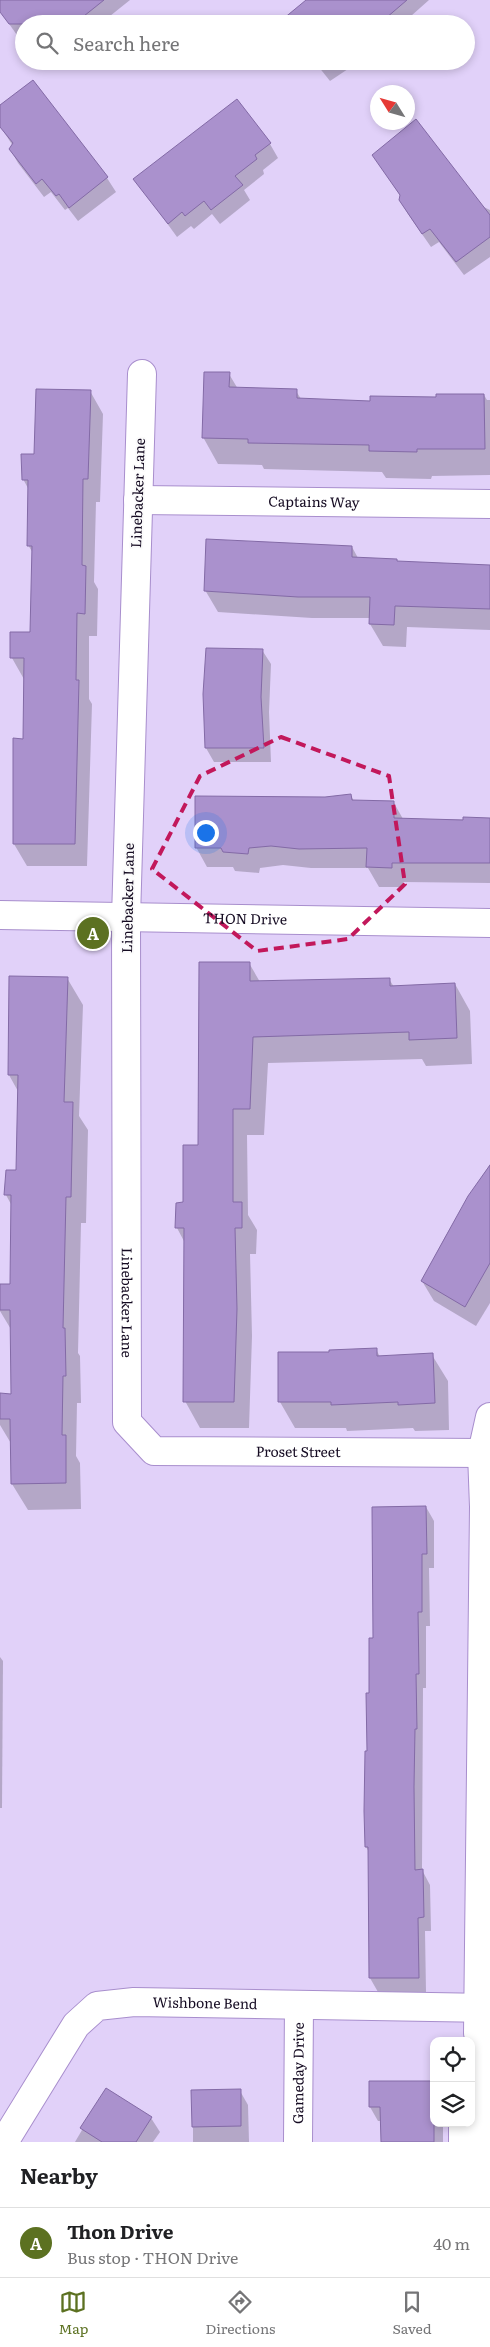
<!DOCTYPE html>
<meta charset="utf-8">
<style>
:root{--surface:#fff;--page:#f6f6f6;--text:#202124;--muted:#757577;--line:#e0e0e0;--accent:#5c7121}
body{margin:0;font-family:Literata,serif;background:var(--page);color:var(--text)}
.controls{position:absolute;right:15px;bottom:15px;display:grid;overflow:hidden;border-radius:10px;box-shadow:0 2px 8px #0003}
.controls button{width:45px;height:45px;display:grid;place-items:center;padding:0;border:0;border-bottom:1px solid var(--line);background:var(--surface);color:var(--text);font:25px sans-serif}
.compass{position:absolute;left:370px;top:85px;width:45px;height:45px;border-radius:50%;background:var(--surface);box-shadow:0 2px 8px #0003;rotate:307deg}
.you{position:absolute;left:205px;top:832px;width:18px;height:18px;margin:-12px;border:4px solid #fff;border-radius:50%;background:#1a73e8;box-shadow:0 0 0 8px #1a73e833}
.badge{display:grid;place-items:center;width:32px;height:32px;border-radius:50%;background:var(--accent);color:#fff;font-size:16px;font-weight:700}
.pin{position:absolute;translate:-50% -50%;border:2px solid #fff;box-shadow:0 1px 5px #0006}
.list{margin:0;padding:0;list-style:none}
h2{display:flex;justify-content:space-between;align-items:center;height:65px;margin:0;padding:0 20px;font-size:21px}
h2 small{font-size:16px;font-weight:400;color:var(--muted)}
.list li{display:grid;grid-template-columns:32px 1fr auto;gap:15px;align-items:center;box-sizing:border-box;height:70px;padding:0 20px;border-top:1px solid var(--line)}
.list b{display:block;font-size:19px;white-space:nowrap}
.list p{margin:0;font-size:16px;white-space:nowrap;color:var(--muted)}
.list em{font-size:16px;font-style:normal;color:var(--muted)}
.icon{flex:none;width:28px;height:28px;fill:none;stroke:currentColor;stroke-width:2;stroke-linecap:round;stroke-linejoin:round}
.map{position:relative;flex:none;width:490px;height:2142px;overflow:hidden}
.search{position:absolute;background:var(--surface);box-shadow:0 2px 8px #0003;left:15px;right:15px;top:15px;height:55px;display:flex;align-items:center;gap:12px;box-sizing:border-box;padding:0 18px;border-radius:28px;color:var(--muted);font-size:19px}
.sheet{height:135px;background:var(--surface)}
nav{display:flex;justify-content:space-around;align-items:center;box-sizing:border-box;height:70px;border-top:1px solid var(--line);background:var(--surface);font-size:14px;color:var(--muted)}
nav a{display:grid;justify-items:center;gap:2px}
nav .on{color:var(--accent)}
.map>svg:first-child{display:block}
.shadow{fill:#0003}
.building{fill:#aa91cd;stroke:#836aa6}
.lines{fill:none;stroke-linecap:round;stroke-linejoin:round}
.minor-casing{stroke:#a88ecd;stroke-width:30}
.minor{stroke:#fff;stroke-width:28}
.marked{fill:none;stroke:#c2185b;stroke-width:4;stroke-dasharray:10 6;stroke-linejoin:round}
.labels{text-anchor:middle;stroke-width:4;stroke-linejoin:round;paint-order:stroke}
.street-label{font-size:14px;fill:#150b22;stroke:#fbfbfb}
</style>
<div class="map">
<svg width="490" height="2142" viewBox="0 0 490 2142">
<rect width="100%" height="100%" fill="#e1d1f9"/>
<g class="shadow">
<path d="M 8,0 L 130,0 L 100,24 L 24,24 L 24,45 L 0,11 L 0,7 Z"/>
<path d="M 308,0 L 429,0 L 402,24 L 287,24 Z"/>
<path d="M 37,61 L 52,61 L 43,69 Z"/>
<path d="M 314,61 L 360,61 L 330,81 Z"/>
<path d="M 32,81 L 107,178 L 116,192 L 78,221 L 68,208 L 65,210 L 51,192 L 44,197 L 18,163 L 10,149 L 13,146 L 0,126 L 0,106 Z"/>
<path d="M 236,101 L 270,144 L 278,158 L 263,170 L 264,174 L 244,190 L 250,200 L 220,224 L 212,214 L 194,229 L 191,226 L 177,237 L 135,179 Z"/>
<path d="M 374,155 L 490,210 L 490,257 L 464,275 L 439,242 L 431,247 L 408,214 L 400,200 L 401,197 Z"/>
<path d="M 229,374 L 238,389 L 296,391 L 301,399 L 372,402 L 484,395 L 487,400 L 490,400 L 490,475 L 432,476 L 431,479 L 386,478 L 382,472 L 264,469 L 262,465 L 218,464 L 203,437 Z"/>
<path d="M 90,391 L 103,414 L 100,502 L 96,502 L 94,582 L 98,589 L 97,636 L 89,636 L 89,699 L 92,704 L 87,866 L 27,866 L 14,844 L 25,740 L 25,681 L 12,658 L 31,634 L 33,553 L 28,545 L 29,490 L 23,479 L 35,455 Z"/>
<path d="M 352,547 L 358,558 L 397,560 L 398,563 L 490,567 L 490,630 L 407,627 L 406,647 L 383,646 L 370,624 L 370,618 L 312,618 L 218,612 L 205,590 Z"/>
<path d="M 262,650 L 271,664 L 269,712 L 271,762 L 214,762 L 206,748 L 204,694 Z"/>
<path d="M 351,796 L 354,801 L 394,803 L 403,819 L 490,820 L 490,883 L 403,882 L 403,887 L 379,887 L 368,868 L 311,868 L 283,865 L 260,868 L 259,873 L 235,871 L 233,867 L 207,867 L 196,847 L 326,798 Z"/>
<path d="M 249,963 L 260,982 L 389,979 L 394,987 L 455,984 L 470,1011 L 472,1064 L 426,1066 L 422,1059 L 268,1063 L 264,1135 L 247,1135 L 248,1215 L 257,1230 L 256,1254 L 250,1254 L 252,1336 L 249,1428 L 200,1428 L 185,1401 L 185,1243 L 177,1228 Z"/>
<path d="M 67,978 L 83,1005 L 79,1116 L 88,1130 L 86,1223 L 81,1223 L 78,1353 L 80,1356 L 81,1403 L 77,1403 L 76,1456 L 80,1463 L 81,1509 L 28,1510 L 12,1484 L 12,1445 L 0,1425 L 0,1395 L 12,1395 L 12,1331 L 0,1311 L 0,1288 L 11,1285 L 12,1206 L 6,1195 L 17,1171 L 19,1093 L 9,1075 Z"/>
<path d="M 490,1164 L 490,1303 L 476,1326 L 434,1301 L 422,1281 L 445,1237 Z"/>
<path d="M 376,1349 L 380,1357 L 432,1355 L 448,1381 L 449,1430 L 415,1431 L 413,1428 L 347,1431 L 346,1428 L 295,1428 L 280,1402 L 330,1353 Z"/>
<path d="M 426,1507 L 434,1521 L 434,1568 L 429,1568 L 430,1626 L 426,1626 L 426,1688 L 423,1688 L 422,1870 L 430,1885 L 431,1931 L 425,1931 L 426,1992 L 378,1992 L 370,1978 L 369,1852 L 366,1847 L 374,1639 Z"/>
<path d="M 0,1657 L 3,1661 L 2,1808 L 0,1808 Z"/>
<path d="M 434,2082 L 434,2123 L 443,2123 L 443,2142 L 382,2142 L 382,2121 L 378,2121 L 370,2107 Z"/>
<path d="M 106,2089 L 151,2118 L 160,2132 L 153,2142 L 75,2142 Z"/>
<path d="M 193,2091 L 240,2091 L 248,2105 L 249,2142 L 193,2142 Z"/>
</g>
<g class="building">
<path d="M 0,0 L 104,0 L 74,24 L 9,24 L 0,12 Z"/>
<path d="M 306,0 L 407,0 L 379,24 L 286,24 L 283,19 Z"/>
<path d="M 33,80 L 108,177 L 69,208 L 59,194 L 56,196 L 42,179 L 36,184 L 9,149 L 13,143 L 0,127 L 0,105 Z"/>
<path d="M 237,99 L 271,143 L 255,155 L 257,159 L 235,176 L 243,185 L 211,210 L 204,201 L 185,216 L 182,212 L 168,224 L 133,179 Z"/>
<path d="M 416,119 L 490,215 L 490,237 L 456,262 L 430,229 L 422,234 L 399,200 L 400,195 L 372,155 Z"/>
<path d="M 204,372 L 230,372 L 229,387 L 297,389 L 297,398 L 370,401 L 370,396 L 436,397 L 436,394 L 484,394 L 485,449 L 417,449 L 417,452 L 369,451 L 369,445 L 248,443 L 248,439 L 202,438 Z"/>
<path d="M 36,389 L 91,390 L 88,479 L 83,479 L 82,565 L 86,566 L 85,614 L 77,613 L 76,680 L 79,680 L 75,844 L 13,844 L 13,738 L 23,739 L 24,658 L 10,658 L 10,632 L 30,632 L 32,546 L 27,546 L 28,480 L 22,480 L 21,454 L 34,454 Z"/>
<path d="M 206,539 L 352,546 L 352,557 L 397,559 L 397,561 L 490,565 L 490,609 L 395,606 L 394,625 L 369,624 L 370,597 L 298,597 L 204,591 Z"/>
<path d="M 206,648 L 263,649 L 261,697 L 264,748 L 205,748 L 203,694 Z"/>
<path d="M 351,794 L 352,800 L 394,801 L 394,818 L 463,820 L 463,817 L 490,818 L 490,863 L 392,863 L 392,868 L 366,867 L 367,848 L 299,849 L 271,846 L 249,848 L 248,854 L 223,852 L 221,848 L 195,848 L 195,796 L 325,797 Z"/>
<path d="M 199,962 L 250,962 L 250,981 L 390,978 L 390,986 L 455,983 L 457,1038 L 409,1040 L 409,1032 L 253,1037 L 250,1109 L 233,1109 L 233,1202 L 242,1202 L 242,1228 L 235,1228 L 237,1309 L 234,1402 L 183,1402 L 184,1228 L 175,1228 L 176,1203 L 183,1202 L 183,1145 L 198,1145 Z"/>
<path d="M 9,976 L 68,977 L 64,1102 L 73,1102 L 71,1197 L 66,1197 L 63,1328 L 65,1328 L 66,1376 L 63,1376 L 62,1435 L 66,1435 L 66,1483 L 11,1484 L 10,1419 L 0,1419 L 0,1393 L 11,1394 L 10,1310 L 0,1310 L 0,1284 L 10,1284 L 11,1195 L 4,1195 L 6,1170 L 16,1170 L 18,1075 L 8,1075 Z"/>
<path d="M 490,1165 L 490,1263 L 465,1307 L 421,1281 L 468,1196 Z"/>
<path d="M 377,1348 L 377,1356 L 433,1353 L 435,1403 L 398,1405 L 398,1402 L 331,1405 L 331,1402 L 278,1402 L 278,1352 L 329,1352 L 329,1350 Z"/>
<path d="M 426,1506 L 427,1554 L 422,1554 L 422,1612 L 418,1612 L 419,1674 L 416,1674 L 417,1729 L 415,1729 L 414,1787 L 415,1870 L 423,1869 L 424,1917 L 418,1918 L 419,1978 L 369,1978 L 368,1847 L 365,1847 L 364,1811 L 365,1751 L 367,1751 L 366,1693 L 369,1693 L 369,1638 L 373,1638 L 372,1507 Z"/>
<path d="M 369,2081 L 434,2081 L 434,2142 L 381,2142 L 380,2107 L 369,2107 Z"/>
<path d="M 106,2088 L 152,2117 L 136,2142 L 102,2142 L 80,2128 Z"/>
<path d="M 241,2089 L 241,2126 L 192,2127 L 191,2090 Z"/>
</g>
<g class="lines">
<defs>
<g id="minor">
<path id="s1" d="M 142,374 L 126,918 L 127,1422 L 154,1451 L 482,1453"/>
<path id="s2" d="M 138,500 L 490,504"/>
<path id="s3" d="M 0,915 L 490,923"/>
<path id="s4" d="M 4,2142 L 76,2025 L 97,2006 L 134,2002 L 490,2008"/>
<path id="s5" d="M 298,2142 L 299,2005"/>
<path d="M 463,2142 L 463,2123"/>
<path d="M 486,2142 L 487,2063 L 478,2033 L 484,1507 L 482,1453 L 490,1417"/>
</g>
</defs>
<use href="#minor" class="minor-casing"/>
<use href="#minor" class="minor"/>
</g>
<path class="marked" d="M 281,737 L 389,776 L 405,884 L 348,939 L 257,951 L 152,869 L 200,776 Z"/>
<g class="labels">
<g class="street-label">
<text transform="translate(138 493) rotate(-88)" y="5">Linebacker Lane</text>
<text dy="5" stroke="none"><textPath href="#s2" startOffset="176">Captains Way</textPath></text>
<text transform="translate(128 898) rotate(-89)" y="5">Linebacker Lane</text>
<text dy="5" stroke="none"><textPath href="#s3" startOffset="245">THON Drive</textPath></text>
<text dy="5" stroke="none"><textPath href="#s1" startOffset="929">Linebacker Lane</textPath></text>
<text dy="5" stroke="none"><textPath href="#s1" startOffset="1232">Proset Street</textPath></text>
<text dy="5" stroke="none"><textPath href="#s4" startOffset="274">Wishbone Bend</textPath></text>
<text dy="5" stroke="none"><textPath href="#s5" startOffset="69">Gameday Drive</textPath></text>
</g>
</g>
</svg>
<div class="controls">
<button><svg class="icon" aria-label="locate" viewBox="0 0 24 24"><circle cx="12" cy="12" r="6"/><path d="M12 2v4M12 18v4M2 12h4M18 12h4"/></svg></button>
<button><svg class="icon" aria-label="layers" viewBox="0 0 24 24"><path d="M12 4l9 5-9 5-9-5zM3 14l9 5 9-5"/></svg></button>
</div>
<svg class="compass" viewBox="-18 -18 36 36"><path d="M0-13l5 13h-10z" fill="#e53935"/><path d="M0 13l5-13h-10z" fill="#757577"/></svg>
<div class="you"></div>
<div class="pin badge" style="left:93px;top:933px">A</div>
<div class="search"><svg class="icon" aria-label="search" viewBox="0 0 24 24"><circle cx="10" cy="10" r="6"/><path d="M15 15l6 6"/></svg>Search here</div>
</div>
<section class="sheet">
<h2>Nearby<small></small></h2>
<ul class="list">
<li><span class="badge">A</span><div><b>Thon Drive</b><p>Bus stop · THON Drive</p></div><em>40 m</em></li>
</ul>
</section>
<nav>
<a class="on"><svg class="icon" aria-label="map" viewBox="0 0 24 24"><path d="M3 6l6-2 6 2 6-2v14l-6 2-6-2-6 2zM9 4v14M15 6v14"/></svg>Map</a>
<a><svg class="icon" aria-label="directions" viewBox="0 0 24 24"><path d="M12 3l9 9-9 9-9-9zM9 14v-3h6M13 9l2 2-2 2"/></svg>Directions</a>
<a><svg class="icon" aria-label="saved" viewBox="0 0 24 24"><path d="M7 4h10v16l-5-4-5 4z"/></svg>Saved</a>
</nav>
